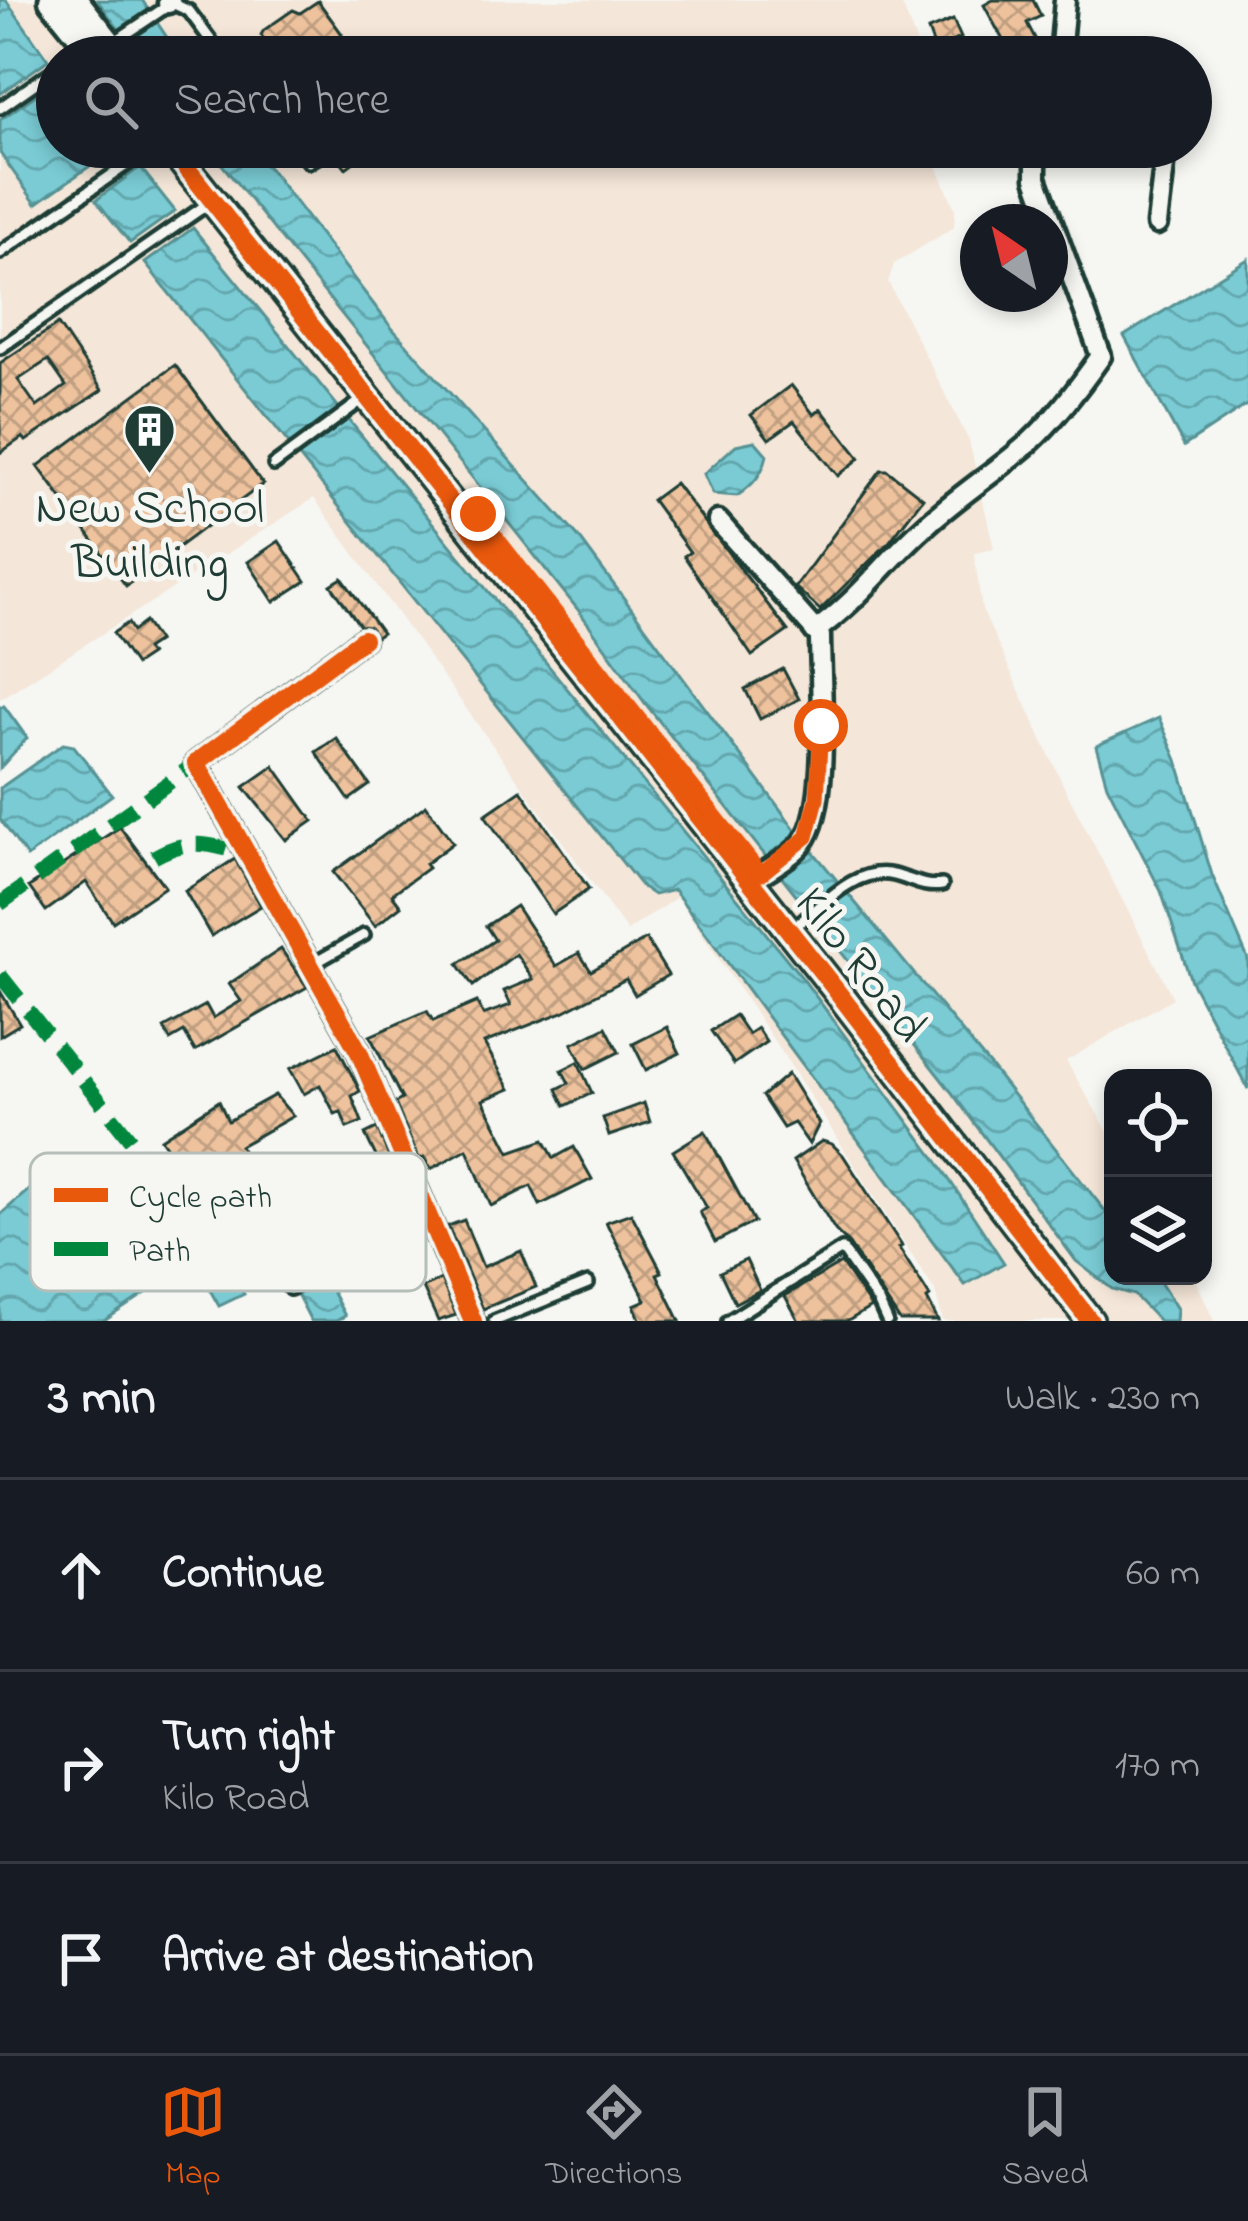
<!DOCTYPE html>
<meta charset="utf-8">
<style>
:root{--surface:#171b24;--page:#20242c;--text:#f1f3f6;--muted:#9ea1a6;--line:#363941;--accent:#ea580c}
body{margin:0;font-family:"Indie Flower",sans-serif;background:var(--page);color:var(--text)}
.controls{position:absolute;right:36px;bottom:36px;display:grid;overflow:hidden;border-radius:24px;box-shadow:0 6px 18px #0003}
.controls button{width:108px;height:108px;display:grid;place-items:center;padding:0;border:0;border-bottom:3px solid var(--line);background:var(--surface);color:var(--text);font:60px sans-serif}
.compass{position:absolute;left:960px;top:204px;width:108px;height:108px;border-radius:50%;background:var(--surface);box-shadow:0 6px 18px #0003;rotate:325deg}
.stop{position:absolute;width:36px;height:36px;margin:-27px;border:9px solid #ea580c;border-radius:50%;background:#fff}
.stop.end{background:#ea580c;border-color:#fff;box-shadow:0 3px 12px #0008}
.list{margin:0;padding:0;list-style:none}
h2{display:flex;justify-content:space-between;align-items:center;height:156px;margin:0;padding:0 48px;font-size:51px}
h2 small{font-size:39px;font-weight:400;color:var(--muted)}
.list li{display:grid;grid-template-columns:78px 1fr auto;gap:36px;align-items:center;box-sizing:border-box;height:192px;padding:0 48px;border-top:3px solid var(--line)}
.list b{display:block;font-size:45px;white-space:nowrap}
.list p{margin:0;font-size:39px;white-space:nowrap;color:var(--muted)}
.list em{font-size:39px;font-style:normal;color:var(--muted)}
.icon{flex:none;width:66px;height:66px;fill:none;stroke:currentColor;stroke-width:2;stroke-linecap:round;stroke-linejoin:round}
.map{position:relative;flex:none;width:1248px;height:1321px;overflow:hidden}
.search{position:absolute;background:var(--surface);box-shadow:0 6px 18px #0003;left:36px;right:36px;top:36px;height:132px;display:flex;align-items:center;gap:30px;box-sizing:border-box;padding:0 42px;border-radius:66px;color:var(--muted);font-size:45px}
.sheet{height:732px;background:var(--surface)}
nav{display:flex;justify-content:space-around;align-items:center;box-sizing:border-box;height:168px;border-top:3px solid var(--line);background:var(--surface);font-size:33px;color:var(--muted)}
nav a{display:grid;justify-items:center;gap:6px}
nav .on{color:var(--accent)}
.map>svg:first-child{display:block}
.built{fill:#f4e6d8}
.water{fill:url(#water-waves);stroke:#569294;stroke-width:3}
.building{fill:url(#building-cross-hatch);stroke:#1f3d34;stroke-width:3;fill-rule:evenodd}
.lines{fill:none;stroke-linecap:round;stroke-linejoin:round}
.service-casing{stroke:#1f3d34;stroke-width:18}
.minor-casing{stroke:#1f3d34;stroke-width:27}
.tertiary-casing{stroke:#1f3d34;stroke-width:33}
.service{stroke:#f6f6f2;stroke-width:9}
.minor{stroke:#f6f6f2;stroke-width:18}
.tertiary{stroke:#f6f6f2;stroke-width:24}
.quiet{stroke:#00873e;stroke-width:15;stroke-dasharray:30 15;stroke-linecap:butt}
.cycleway-casing{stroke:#f6f6f2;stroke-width:26}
.cycleway{stroke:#e8590c;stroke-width:18}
.route{stroke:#ea580c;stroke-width:15}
.labels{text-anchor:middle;stroke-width:10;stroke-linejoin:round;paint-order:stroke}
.poi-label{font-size:48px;fill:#1f3d34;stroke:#f6f6f2}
.street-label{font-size:48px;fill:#1f3d34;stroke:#f6f6f2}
.key{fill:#f6f6f2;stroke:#b6beb9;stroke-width:3}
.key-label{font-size:33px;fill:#1f3d34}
</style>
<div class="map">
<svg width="1248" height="1321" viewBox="0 0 1248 1321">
<defs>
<pattern id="water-waves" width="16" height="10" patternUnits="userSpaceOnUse" patternTransform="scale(3)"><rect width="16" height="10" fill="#7acbd4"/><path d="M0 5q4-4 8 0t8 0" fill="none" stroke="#63a6ad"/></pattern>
<pattern id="building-cross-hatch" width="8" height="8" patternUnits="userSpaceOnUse" patternTransform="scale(3)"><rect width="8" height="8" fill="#eec29d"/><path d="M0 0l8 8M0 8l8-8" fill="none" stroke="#c09f81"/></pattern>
</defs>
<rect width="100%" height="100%" fill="#f6f6f2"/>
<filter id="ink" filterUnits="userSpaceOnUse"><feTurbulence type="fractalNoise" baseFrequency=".00833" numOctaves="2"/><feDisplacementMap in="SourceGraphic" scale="24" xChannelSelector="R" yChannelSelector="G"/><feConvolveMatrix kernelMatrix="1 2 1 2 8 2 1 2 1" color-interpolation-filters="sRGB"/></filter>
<g filter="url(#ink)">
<path class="built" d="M 0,0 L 900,0 L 922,57 L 57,57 L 57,147 L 929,147 L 955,209 L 954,227 L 894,264 L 888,282 L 969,441 L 994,549 L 974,553 L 982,610 L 1065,789 L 1173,998 L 1066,1061 L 1113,1140 L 1113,1276 L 1194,1276 L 1214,1321 L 943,1321 L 935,1291 L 787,1060 L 677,897 L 627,931 L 314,498 L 0,699 Z"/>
<g class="water">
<path d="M 0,0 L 6,0 L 48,60 L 0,94 Z"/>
<path d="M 97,0 L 142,0 L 180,57 L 139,57 Z"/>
<path d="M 57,80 L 57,147 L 117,147 L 36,204 L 0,153 L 0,120 Z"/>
<path d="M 208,147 L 253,147 L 391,327 L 580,539 L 797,832 L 991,1067 L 1113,1221 L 1113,1276 L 1156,1276 L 1177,1309 L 1176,1321 L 1159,1321 L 1134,1295 L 1112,1289 L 1076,1261 L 953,1094 L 645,703 L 579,611 Z"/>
<path d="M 140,167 L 175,211 L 130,243 L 96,200 Z"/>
<path d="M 193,228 L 803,979 L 935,1158 L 1004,1263 L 965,1285 L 674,890 L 654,895 L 642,887 L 145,263 Z"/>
<path d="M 1248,259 L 1248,404 L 1184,446 L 1124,336 Z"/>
<path d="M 755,441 L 767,455 C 763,474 753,485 737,496 L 713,494 L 704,474 L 736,445 Z"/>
<path d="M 4,706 L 27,738 L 0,768 L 0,707 Z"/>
<path d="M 1159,718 L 1177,760 L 1212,875 L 1248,959 L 1248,1089 L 1191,981 L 1161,891 L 1107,785 L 1096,746 Z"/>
<path d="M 63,744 L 74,746 L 112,795 L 27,857 L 0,819 L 0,788 Z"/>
<path d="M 57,1165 L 94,1167 L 171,1276 L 104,1321 L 0,1321 L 0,1215 Z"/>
<path d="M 224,1257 L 244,1294 L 219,1306 L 198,1269 Z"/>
<path d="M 326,1280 L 345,1316 L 336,1321 L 311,1321 L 296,1292 Z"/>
</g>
<g class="building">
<path d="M 993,0 L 1033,0 L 1041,16 L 1027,23 L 1039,46 L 1016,57 L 1001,57 L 994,44 L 1003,40 L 984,5 Z"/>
<path d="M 318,1 L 342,34 L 329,48 L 335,57 L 276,57 L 261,35 L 264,30 L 293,10 L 300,13 Z"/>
<path d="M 953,20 L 961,38 L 935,49 L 928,30 Z"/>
<path d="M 348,147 L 374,147 L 346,168 L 337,156 Z"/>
<path d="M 58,324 L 102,390 L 26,441 L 23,437 L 0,453 L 0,363 ZM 48,360 L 66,386 L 37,407 L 18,380 Z"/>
<path d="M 175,365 L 263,484 L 126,586 L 38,466 Z"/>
<path d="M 791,385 L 814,415 L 821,409 L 860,458 L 838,476 L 794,421 L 769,439 L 751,415 Z"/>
<path d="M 881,470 L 887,470 L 923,498 L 890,541 L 820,610 L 795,587 Z"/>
<path d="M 675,483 L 788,631 L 752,656 L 684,556 L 690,552 L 652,500 Z"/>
<path d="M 279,541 L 306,581 L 274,602 L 248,562 Z"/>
<path d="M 342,578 L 382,633 L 376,637 L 369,627 L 360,626 L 331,585 Z"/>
<path d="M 145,622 L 158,641 L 146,649 L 150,655 L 135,665 L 113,633 L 128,623 L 133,631 Z"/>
<path d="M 783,669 L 799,699 L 760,719 L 745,689 Z"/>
<path d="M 336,738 L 370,785 L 349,800 L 316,752 Z"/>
<path d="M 274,766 L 313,821 L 286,840 L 244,787 Z"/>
<path d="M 521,790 L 589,889 L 553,914 L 485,815 Z"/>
<path d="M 426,805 L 453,843 L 425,864 L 428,868 L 392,894 L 401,906 L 375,926 L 333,872 Z"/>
<path d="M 120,827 L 165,887 L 113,922 L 86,882 L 46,911 L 29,887 Z"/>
<path d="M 235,859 L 261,906 L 211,936 L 185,891 Z"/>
<path d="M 516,906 L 556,966 L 579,953 L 591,971 L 646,939 L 668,975 L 635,995 L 626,979 L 563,1012 L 484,1043 L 510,1089 L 483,1100 L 510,1152 L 544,1140 L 554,1158 L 574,1147 L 592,1179 L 540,1205 L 531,1186 L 491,1206 L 467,1149 L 431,1169 L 424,1157 L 419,1159 L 395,1103 L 402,1099 L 370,1036 L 427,1011 L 433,1021 L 477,1002 L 483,1015 L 511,1005 L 504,991 L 533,979 L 516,954 L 473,986 L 458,964 L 495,940 L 486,926 Z"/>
<path d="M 281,949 L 307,987 L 195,1051 L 184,1032 L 170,1040 L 164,1028 L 206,1005 L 213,1018 L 241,1001 L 229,984 Z"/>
<path d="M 0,991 L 20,1024 L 0,1036 Z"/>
<path d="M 735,1015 L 748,1034 L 757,1028 L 766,1042 L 734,1064 L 711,1031 Z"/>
<path d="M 606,1027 L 619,1052 L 585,1069 L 572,1044 Z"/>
<path d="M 667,1027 L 680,1053 L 646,1070 L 633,1044 Z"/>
<path d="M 337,1046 L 360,1091 L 352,1096 L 362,1122 L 347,1128 L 341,1112 L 335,1114 L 320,1085 L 304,1094 L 290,1069 Z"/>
<path d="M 578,1062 L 592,1093 L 565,1106 L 557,1089 L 569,1083 L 562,1070 Z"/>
<path d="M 788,1074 L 819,1124 L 809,1144 L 794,1123 L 783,1128 L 762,1096 Z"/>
<path d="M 275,1095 L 293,1116 L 240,1146 L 254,1177 L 275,1168 L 304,1226 L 266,1244 L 226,1167 L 192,1184 L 161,1139 L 219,1101 L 228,1121 Z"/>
<path d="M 644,1103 L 650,1122 L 609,1136 L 603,1118 Z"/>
<path d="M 377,1128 L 395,1171 L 385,1175 L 365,1134 Z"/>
<path d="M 705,1131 L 754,1222 L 715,1242 L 700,1212 L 707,1208 L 673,1151 Z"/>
<path d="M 822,1141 L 832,1144 L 843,1155 L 902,1246 L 899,1248 L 930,1297 L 927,1299 L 938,1321 L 900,1321 L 849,1244 L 835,1230 L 793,1161 Z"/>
<path d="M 631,1213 L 662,1272 L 657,1274 L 680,1321 L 641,1321 L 634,1305 L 646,1300 L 606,1222 Z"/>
<path d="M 464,1220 L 483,1267 L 521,1251 L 536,1287 L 483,1309 L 448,1226 Z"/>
<path d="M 746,1260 L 760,1290 L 735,1303 L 720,1272 Z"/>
<path d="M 841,1263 L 871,1307 L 848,1321 L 799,1321 L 785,1296 Z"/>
<path d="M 441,1279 L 456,1315 L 438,1321 L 423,1288 Z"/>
</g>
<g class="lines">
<defs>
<g id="service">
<path d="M 111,44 L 172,3 L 189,11 L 223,57"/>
<path d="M 0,108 L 57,68"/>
<path d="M 292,147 L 309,162 L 334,147"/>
<path d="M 0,253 L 152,147"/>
<path d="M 0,348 L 212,201"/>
<path d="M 274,465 L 366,397"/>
<path d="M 799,923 C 826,902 857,866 894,875 C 911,879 923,888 942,885"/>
<path d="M 311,965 L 364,935"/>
<path d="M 290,1289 L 433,1225"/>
<path d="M 494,1321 L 588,1283"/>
<path d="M 728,1321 L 842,1249 L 878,1301 L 887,1321"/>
</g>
<g id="minor">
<path d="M 168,3 L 170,0"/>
<path d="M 1060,57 L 1065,0"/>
<path d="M 1155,147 L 1165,157 L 1157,224"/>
<path d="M 718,521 L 820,636 C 820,683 831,807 803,842 C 791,858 766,870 750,882"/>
<path d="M 815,631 C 858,601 884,563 922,529 C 956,497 995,473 1030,442 C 1057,417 1080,386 1101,356 L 1036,178 L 1036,147"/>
<path d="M 363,639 L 196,763 L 359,1052 L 473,1321"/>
</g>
<g id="tertiary">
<path d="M 52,0 L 98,57"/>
<path d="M 75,0 L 120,57"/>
<path d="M 170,147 L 836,990 L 1090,1321"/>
</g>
</defs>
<use href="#service" class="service-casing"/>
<use href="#minor" class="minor-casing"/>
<use href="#tertiary" class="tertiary-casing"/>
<use href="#service" class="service"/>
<use href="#minor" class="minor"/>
<use href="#tertiary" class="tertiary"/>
<g class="quiet">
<path d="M 154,857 C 191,836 212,845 251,856"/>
<path d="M 0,904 L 196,763"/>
<path d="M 0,975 L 149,1163"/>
</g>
<defs>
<g id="cycleway">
<path d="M 170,147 L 836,990 L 1090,1321"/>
<path d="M 363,639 L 196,763 L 359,1052 L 473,1321"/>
</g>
</defs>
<use href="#cycleway" class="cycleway-casing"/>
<use href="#cycleway" class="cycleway"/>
</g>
</g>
<g class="lines" filter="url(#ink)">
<path class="route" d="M 478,514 L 761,874 L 807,837 L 817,799 L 821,726"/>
</g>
<defs>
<symbol id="building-pin" viewBox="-11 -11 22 30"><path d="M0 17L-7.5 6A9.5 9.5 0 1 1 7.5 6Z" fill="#1f3d34" stroke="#f6f6f2"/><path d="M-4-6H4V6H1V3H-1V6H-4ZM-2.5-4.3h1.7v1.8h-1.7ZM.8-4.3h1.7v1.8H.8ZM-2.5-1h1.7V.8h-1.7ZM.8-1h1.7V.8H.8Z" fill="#fff"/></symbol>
</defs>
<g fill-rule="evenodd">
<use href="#building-pin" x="120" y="400" width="59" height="81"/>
</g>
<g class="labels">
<g class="poi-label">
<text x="150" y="522">New School<tspan x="150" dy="55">Building</tspan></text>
</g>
<g class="street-label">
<text transform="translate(863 963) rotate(52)" y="17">Kilo Road</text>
</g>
</g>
<rect x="30" y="1153" width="396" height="138" rx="18" class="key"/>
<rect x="54" y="1188" width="54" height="14" fill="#e8590c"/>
<rect x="54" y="1242" width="54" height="14" fill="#00873e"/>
<g class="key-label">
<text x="129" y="1207">Cycle path</text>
<text x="129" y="1261">Path</text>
</g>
</svg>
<div class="controls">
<button><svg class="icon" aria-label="locate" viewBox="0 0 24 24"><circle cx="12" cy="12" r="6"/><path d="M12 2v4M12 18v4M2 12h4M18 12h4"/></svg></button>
<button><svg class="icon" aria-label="layers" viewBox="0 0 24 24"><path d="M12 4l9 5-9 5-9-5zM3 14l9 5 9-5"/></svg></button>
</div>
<svg class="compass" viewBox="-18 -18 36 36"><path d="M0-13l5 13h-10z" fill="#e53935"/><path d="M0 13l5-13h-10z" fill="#9ea1a6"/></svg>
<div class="stop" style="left:821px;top:726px"></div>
<div class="stop end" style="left:478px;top:514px"></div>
<div class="search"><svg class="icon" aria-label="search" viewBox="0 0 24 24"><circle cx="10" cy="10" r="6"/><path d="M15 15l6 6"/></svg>Search here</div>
</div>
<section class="sheet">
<h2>3 min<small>Walk · 230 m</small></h2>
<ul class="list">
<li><svg class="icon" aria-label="ahead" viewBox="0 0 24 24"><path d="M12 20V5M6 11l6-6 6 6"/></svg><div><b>Continue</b></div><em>60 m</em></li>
<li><svg class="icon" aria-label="right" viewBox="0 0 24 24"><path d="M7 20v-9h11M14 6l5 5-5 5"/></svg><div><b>Turn right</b><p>Kilo Road</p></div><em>170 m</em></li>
<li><svg class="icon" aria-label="arrive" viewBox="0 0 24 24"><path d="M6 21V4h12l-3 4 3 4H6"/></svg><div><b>Arrive at destination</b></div></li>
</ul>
</section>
<nav>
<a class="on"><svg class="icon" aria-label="map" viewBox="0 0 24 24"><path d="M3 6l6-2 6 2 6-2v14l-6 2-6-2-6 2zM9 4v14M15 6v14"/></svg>Map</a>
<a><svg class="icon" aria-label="directions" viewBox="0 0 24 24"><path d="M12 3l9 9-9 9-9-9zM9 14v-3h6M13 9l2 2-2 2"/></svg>Directions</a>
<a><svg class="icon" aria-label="saved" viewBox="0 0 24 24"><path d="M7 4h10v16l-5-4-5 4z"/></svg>Saved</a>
</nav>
